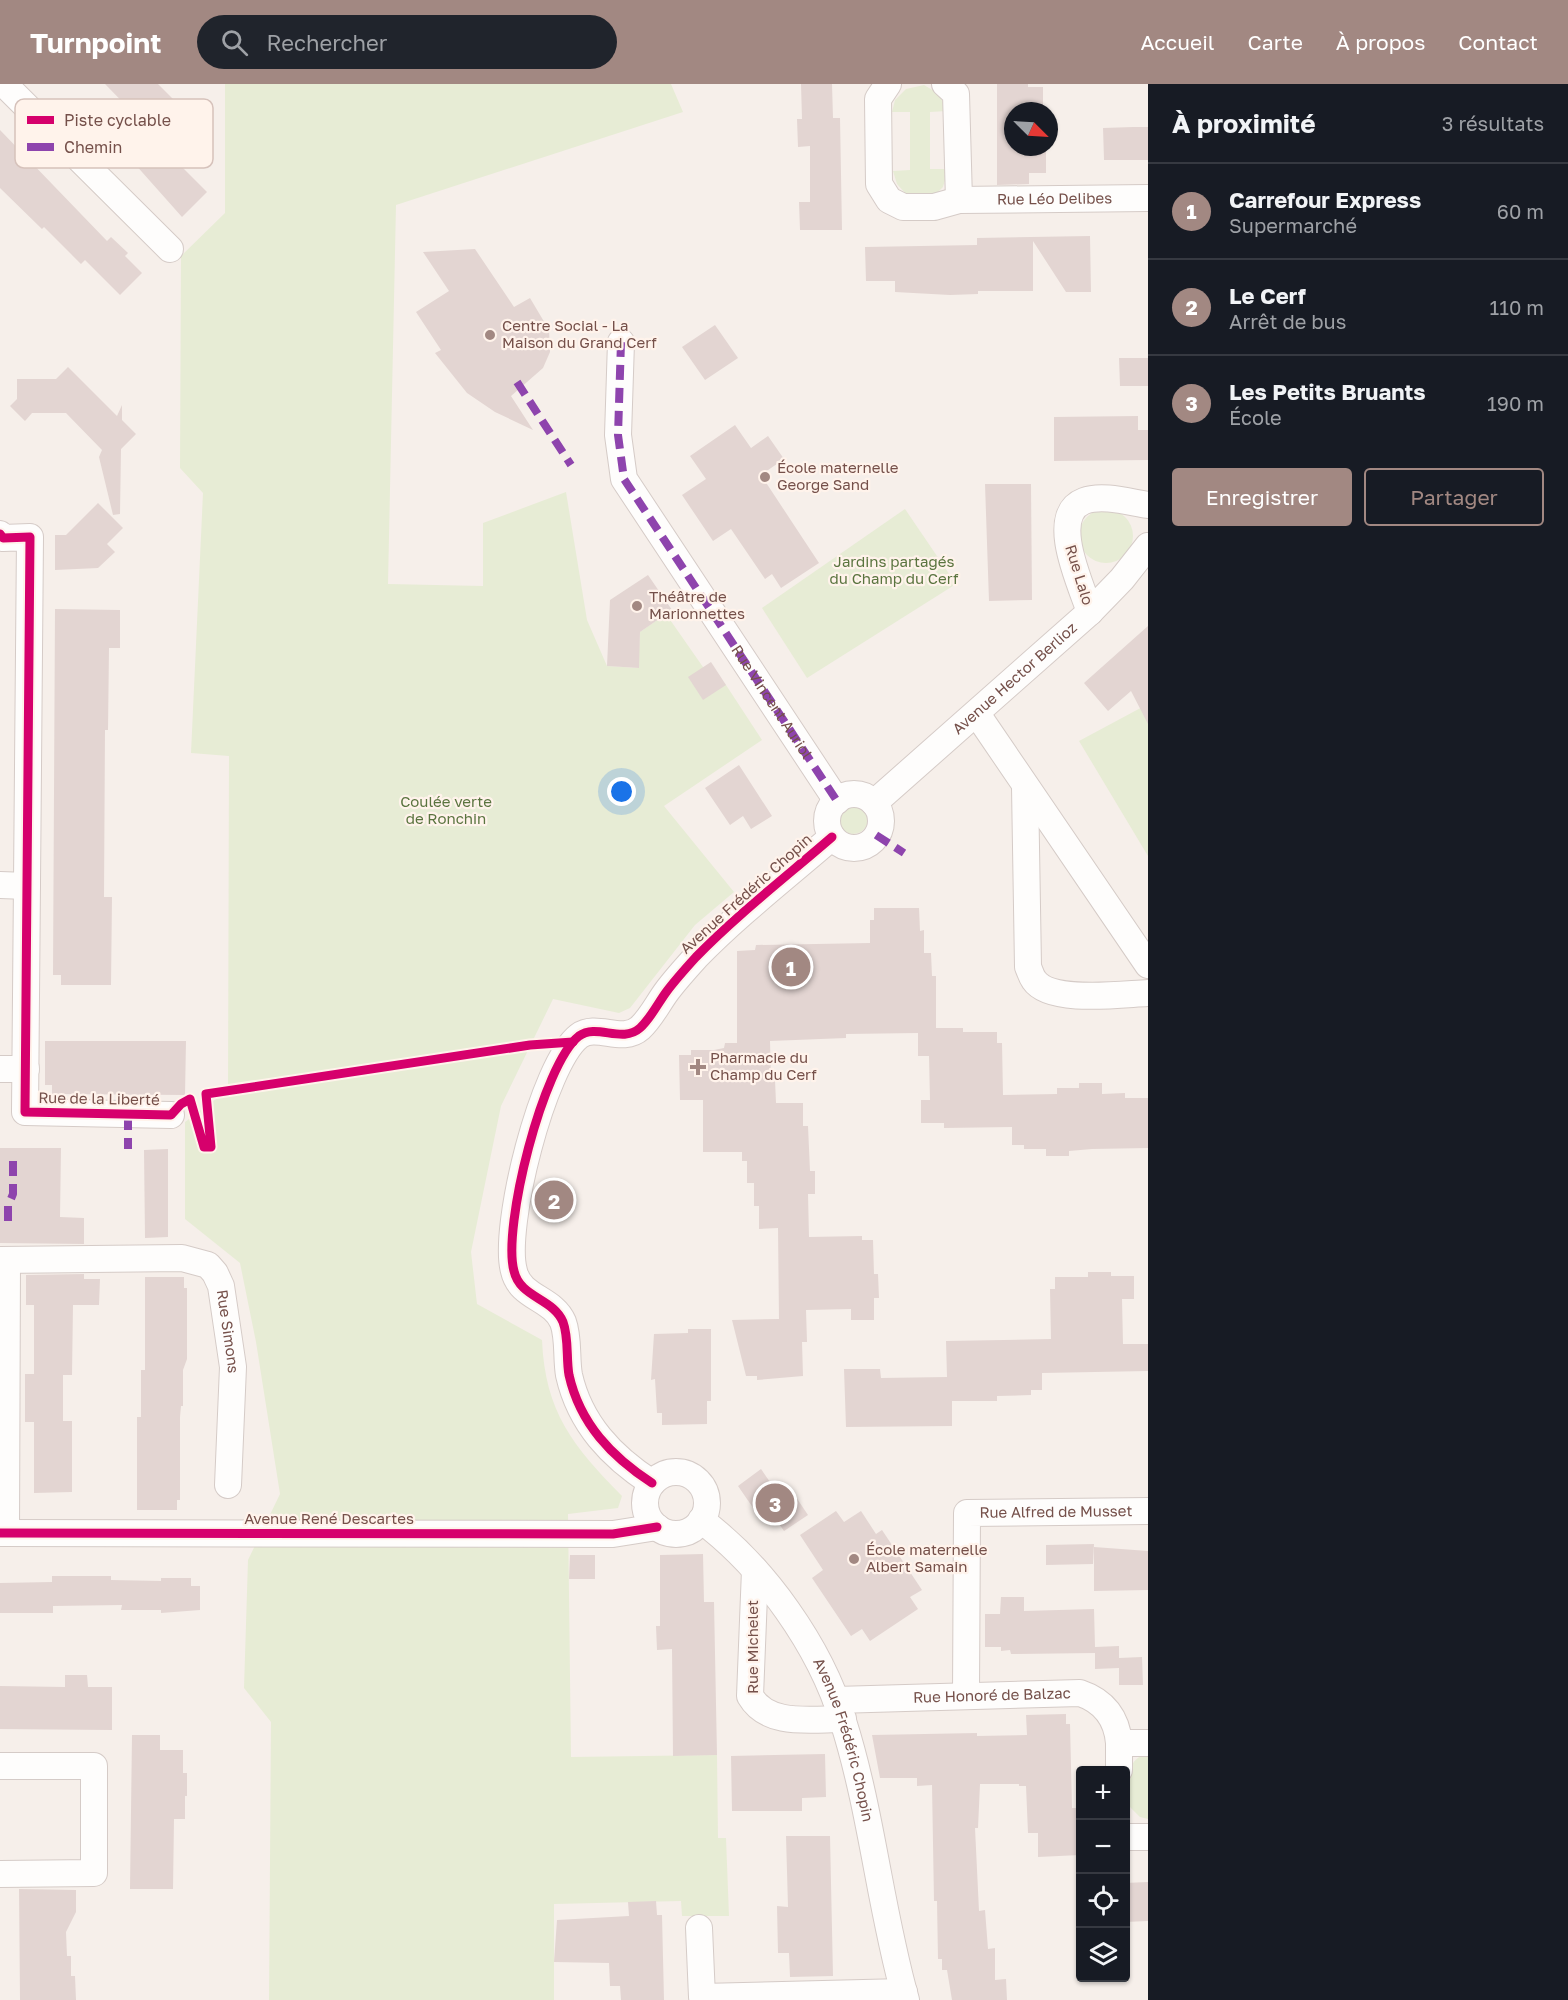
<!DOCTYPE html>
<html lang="fr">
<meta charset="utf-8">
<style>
:root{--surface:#171b24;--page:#20242c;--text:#f1f3f6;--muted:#9ea1a6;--line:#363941;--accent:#a28882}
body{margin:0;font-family:"Golos Text",sans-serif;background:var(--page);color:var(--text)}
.controls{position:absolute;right:18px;bottom:18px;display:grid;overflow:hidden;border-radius:6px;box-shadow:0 2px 4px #0004}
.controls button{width:54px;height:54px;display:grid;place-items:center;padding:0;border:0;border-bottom:2px solid var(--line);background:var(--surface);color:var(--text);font:30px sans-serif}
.compass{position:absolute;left:1004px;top:18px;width:54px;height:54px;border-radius:50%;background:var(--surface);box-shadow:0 2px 4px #0004;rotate:114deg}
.you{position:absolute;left:622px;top:708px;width:21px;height:21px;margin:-15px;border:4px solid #fff;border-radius:50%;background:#1a73e8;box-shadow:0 0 0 9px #1a73e833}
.badge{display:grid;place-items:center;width:39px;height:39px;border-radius:50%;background:var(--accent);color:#fff;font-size:20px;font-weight:700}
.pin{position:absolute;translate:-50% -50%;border:3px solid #fff;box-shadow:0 2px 6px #0006}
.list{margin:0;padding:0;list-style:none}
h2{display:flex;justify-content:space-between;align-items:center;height:78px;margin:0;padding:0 24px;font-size:26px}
h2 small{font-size:20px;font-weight:400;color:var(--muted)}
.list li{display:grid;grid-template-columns:39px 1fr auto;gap:18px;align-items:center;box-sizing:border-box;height:96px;padding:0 24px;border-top:2px solid var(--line)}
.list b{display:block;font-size:22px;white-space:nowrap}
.list p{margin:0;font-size:20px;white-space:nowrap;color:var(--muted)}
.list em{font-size:20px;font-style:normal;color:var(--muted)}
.actions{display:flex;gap:12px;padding:18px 24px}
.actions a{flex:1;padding:14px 0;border:2px solid var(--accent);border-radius:6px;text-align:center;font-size:21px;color:var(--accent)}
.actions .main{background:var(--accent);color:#fff}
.icon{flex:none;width:33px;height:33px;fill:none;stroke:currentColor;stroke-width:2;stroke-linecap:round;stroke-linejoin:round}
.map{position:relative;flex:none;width:1148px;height:1916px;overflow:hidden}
header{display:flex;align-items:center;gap:36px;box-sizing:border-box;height:84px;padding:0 30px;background:var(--accent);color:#fff}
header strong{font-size:28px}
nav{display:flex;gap:33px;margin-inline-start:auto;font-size:21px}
.search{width:420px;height:54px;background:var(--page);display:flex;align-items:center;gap:15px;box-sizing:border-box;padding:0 21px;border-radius:33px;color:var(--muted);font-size:22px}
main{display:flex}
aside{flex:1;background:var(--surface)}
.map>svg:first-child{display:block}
.green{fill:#e7ecd5}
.building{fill:#e3d5d2}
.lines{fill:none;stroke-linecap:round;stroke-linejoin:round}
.street-casing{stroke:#d5cbc7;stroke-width:28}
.street{stroke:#fefdfc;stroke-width:26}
.quiet{stroke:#8e44ad;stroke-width:8;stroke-dasharray:15 8;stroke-linecap:butt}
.cycleway-casing{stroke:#fff3eb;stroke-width:13}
.cycleway{stroke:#d6006c;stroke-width:9}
.poi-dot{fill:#a28882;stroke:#fff3eb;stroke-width:2}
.labels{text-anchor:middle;stroke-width:4.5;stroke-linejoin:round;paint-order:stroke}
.street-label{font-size:15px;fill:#75504a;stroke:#fff3eb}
.poi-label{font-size:15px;fill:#75504a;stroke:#fff3eb;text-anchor:start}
.park-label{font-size:15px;fill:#5a743f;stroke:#fff3eb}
.key{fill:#fff3eb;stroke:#d6c2bb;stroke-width:1.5}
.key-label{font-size:16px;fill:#75504a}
</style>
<header>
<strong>Turnpoint</strong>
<div class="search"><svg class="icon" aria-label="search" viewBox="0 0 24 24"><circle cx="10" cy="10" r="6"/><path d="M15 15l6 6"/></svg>Rechercher</div>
<nav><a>Accueil</a><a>Carte</a><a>À propos</a><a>Contact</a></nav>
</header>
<main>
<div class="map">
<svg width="1148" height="1916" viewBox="0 0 1148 1916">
<rect width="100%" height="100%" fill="#f6efea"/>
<g class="green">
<path d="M 225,0 L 671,0 L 683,28 L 396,121 L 388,500 L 483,502 L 483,439 L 566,408 L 587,536 L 607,582 L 638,584 L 640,548 L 666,530 L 703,583 L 726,601 L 762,656 L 664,722 L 734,808 L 695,841 L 630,924 L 619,929 L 553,915 L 501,1022 L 471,1168 L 477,1220 L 542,1256 C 545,1328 573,1362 622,1412 L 618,1424 L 568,1430 L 571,1673 L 717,1671 L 718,1754 L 726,1754 L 729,1832 L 682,1832 L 681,1817 L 554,1820 L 554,1916 L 269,1916 L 271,1638 L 244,1604 L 248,1476 L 280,1410 L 256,1258 L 240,1179 L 185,1135 L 185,1038 L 228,1006 L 229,672 L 191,669 L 203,409 L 180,384 L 181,172 L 225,129 Z"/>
<path d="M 924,1 L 939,10 L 947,27 L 930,28 L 930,85 L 948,85 L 943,103 L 935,111 L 907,111 L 897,100 L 893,87 L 910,86 L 910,28 L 892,28 L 895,16 L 906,5 Z"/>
<path d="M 905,425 L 956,500 L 807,594 L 762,524 Z"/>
<circle cx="1106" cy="452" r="27"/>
<path d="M 1148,620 L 1148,772 L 1079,657 Z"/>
<circle cx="853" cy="735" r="15"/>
<path d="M 1148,1669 L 1148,1735 L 1140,1733 L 1130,1723 C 1129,1701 1122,1677 1148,1669 Z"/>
</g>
<g class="building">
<path d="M 105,0 L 158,0 L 176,18 L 149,45 Z"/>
<path d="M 801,0 L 832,0 L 833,34 L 840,34 L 842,146 L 800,146 L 799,118 L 810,118 L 810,62 L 798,63 L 797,35 L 802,35 Z"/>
<path d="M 997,0 L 1028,0 L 1028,3 L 1043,3 L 1043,27 L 1013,27 L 1013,63 L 1046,63 L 1046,89 L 1029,89 L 1029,100 L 997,101 Z"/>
<path d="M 1133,43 L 1148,43 L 1148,76 L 1104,76 L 1103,44 Z"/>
<path d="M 0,46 L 107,157 L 111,153 L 128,169 L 125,172 L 142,189 L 120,211 L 85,176 L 81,180 L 44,143 L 42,145 L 0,104 Z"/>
<path d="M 161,52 L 183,75 L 178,79 L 207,108 L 182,133 L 134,79 Z"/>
<path d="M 1090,152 L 1091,208 L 1066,208 L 1033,157 L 1033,207 L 978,207 L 978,210 L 950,211 L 895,208 L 895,197 L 866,197 L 865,163 L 977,161 L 977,154 Z"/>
<path d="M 475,165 L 514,223 L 530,214 L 549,246 L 550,268 L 543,284 L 511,312 L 533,346 L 495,328 L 467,309 L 435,269 L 441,266 L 416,228 L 449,207 L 423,168 Z"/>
<path d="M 715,241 L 738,274 L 705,296 L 682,263 Z"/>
<path d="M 1119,274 L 1148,274 L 1148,302 L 1120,302 Z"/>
<path d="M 68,283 L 117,332 L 122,321 L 122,336 L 136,350 L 121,365 L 120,430 L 113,431 L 99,373 L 102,366 L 66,329 L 32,329 L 25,337 L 10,322 L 17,315 L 17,295 L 56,295 Z"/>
<path d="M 1138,332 L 1138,346 L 1148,346 L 1148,376 L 1054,377 L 1054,333 Z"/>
<path d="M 735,341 L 751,364 L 768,352 L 784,375 L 761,391 L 819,479 L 781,504 L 772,490 L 765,495 L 731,445 L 713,457 L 682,411 L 706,395 L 690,372 Z"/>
<path d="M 985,400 L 1031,400 L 1032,516 L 989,517 Z"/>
<path d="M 98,419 L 123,444 L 107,460 L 115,468 L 98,484 L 55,486 L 55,451 L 66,451 Z"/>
<path d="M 648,491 L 672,526 L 640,548 L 639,584 L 607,582 L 610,516 Z"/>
<path d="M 55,525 L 120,526 L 120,564 L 109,564 L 108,646 L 105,646 L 104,813 L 112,813 L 111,901 L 61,901 L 61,891 L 53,891 Z"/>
<path d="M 1148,542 L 1148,640 L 1131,607 L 1108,627 L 1084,599 Z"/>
<path d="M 711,578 L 726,601 L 703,616 L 688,593 Z"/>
<path d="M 739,681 L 772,732 L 751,745 L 743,732 L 730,741 L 705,704 Z"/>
<path d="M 874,824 L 919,824 L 920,847 L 924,846 L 924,869 L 931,869 L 932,892 L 936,892 L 936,944 L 963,944 L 963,948 L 997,948 L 997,959 L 1002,959 L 1003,1011 L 1057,1010 L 1057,1004 L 1079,1004 L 1079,999 L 1102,999 L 1102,1010 L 1125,1009 L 1125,1014 L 1148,1014 L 1148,1064 L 1092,1065 L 1069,1067 L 1069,1072 L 1046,1072 L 1046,1065 L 1024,1065 L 1024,1061 L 1012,1061 L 1012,1043 L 944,1044 L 944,1039 L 921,1039 L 921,1016 L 930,1016 L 929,972 L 918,972 L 918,949 L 846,950 L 846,954 L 770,957 L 771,996 L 775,996 L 776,1019 L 803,1019 L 803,1042 L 808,1042 L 810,1087 L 815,1087 L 815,1110 L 808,1110 L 809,1153 L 862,1152 L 862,1156 L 873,1156 L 874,1190 L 878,1190 L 879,1214 L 874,1214 L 874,1236 L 851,1236 L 851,1225 L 806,1226 L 807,1258 L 802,1258 L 803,1292 L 757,1296 L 757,1292 L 746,1292 L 732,1236 L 779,1235 L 778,1144 L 759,1145 L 759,1122 L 754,1122 L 754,1099 L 747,1099 L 747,1077 L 742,1077 L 742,1068 L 703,1068 L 703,1016 L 680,1016 L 679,971 L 691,971 L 691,966 L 714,966 L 724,964 L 725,959 L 737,959 L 737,867 L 755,866 L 756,861 L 870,859 L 870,836 L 874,836 Z"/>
<path d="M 45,957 L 186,957 L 185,1011 L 52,1010 L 52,1001 L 45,1001 Z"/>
<path d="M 0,1064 L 61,1064 L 60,1133 L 84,1134 L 84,1160 L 0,1159 Z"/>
<path d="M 168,1065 L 168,1153 L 145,1154 L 144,1066 Z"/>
<path d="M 1088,1188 L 1111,1188 L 1111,1192 L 1134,1192 L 1134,1215 L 1122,1215 L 1123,1260 L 1148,1260 L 1148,1287 L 1042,1289 L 1042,1306 L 1031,1306 L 1031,1311 L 997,1312 L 997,1317 L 952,1317 L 952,1342 L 846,1343 L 844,1285 L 880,1285 L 881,1294 L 947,1293 L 946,1257 L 1051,1255 L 1050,1205 L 1055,1205 L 1055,1193 L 1088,1193 Z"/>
<path d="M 84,1190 L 84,1195 L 100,1195 L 99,1221 L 73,1221 L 72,1291 L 63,1291 L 63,1337 L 72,1337 L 72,1408 L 34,1409 L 34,1338 L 25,1338 L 25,1290 L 34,1290 L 34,1221 L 26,1221 L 26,1191 Z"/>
<path d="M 145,1193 L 184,1193 L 184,1204 L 187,1204 L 187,1275 L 183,1286 L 183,1322 L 181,1322 L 180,1333 L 180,1416 L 177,1416 L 177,1426 L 137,1426 L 137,1333 L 141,1333 L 141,1286 L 145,1286 Z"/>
<path d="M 688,1245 L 711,1245 L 711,1317 L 707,1317 L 707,1340 L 662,1341 L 662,1329 L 657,1329 L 655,1295 L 651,1296 L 654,1250 L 688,1249 Z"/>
<path d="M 761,1385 L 781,1414 L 792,1407 L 808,1431 L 784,1447 L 768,1424 L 758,1431 L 738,1402 Z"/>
<path d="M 836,1427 L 844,1438 L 861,1427 L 876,1450 L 882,1446 L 922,1506 L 910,1513 L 918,1525 L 870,1557 L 862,1545 L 851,1552 L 812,1494 L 823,1486 L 800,1451 Z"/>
<path d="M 1094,1460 L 1093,1480 L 1046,1481 L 1046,1461 Z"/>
<path d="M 1094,1463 L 1148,1467 L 1148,1506 L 1094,1507 Z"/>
<path d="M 703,1470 L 704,1518 L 714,1518 L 717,1671 L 673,1672 L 672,1565 L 657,1566 L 656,1542 L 660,1542 L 660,1471 Z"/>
<path d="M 570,1471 L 595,1471 L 595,1495 L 569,1495 Z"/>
<path d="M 52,1492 L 111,1492 L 111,1496 L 161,1497 L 161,1494 L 191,1494 L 191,1502 L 200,1502 L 200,1526 L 161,1529 L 161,1526 L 121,1526 L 122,1521 L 53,1522 L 53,1529 L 0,1529 L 0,1499 L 52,1498 Z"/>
<path d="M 1001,1513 L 1024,1513 L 1024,1527 L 1094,1525 L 1095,1563 L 1119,1562 L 1119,1584 L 1095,1585 L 1095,1569 L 1011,1570 L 1010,1566 L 1001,1567 L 1001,1563 L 985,1563 L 985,1530 L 1000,1530 Z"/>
<path d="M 1142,1573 L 1143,1601 L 1119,1601 L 1119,1574 Z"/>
<path d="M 65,1591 L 87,1591 L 88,1603 L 112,1603 L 112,1646 L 0,1645 L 0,1602 L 65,1603 Z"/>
<path d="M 1066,1630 L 1066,1640 L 1070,1640 L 1072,1724 L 1076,1724 L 1077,1734 L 1080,1734 L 1080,1771 L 1038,1773 L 1038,1749 L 1028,1749 L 1026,1702 L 1019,1702 L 1019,1700 L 980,1700 L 978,1744 L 975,1744 L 979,1827 L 985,1826 L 988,1865 L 995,1864 L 995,1896 L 1006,1895 L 1007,1916 L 952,1916 L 947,1886 L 942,1886 L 942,1875 L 938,1875 L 937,1817 L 934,1817 L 932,1701 L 917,1702 L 917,1694 L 880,1694 L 872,1651 L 977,1649 L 977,1652 L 1027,1651 L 1026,1631 Z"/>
<path d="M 132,1651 L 160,1651 L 160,1666 L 183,1666 L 183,1689 L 187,1689 L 187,1712 L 185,1712 L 185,1735 L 174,1735 L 173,1805 L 130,1805 Z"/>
<path d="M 825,1670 L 826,1713 L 802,1714 L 802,1727 L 732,1727 L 731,1672 Z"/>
<path d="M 786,1752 L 830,1752 L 833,1892 L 790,1893 L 789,1869 L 778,1869 L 777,1822 L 788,1823 Z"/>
<path d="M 1148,1798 L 1148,1837 L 1125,1838 L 1125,1799 Z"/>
<path d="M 19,1805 L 76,1806 L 76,1828 L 66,1848 L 67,1872 L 71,1872 L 71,1892 L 75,1892 L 76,1916 L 20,1916 Z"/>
<path d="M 656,1817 L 657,1831 L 662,1831 L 664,1916 L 621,1916 L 620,1902 L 610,1902 L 609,1879 L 554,1878 L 557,1836 L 629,1832 L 628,1818 Z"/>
</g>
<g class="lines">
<defs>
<g id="street">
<path d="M 4,0 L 170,165"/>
<path id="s1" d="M 888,0 L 878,15 L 879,100 L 889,116 L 903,123 L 934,123 L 959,116 L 1148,114"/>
<path d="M 945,0 L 956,10 L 959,116"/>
<path id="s2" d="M 621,258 L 618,351 L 624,395 L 837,717"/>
<path d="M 0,450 L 3,454 L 30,453 L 25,1028 L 171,1031"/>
<path d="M 1090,528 C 1082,503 1047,431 1084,417 C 1102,410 1129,418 1148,421"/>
<path d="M 977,630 L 1148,881"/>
<path d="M 1025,703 L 1028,883 C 1030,887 1031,892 1034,896 C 1050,920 1122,910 1148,909"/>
<circle cx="854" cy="737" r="27"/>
<path id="s3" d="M 874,719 L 1090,528 L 1122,495 L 1148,462"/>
<path d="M 0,801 L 27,802"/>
<path d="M 0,985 L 26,985"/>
<path id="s4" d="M 0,1176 L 182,1174 L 208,1181 L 215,1189 L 221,1202 L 233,1283 L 228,1401"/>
<circle cx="676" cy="1419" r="31"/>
<path d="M 652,1399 C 612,1373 580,1340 569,1291 C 566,1274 569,1254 563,1238 C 553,1214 520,1214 514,1187 C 502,1144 543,980 579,952 C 597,939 622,960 640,944 C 651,934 658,919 667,907 C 676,895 686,884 696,873 C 738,830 787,792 832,753"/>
<path id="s5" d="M 701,1436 C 764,1483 820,1562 843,1637 C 872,1728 880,1825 906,1916"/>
<path d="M 0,1449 L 613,1450 L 657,1443"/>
<path d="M 6,1449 L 7,1176"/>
<path d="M 755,1486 L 750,1612 C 768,1643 811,1635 843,1635"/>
<path id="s6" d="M 966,1610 L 967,1429 L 1148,1427"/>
<path id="s7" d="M 836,1616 L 1080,1609 C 1104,1617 1117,1634 1119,1659 L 1148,1659"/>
<path d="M 1119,1659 L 1119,1686"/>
<path d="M 0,1682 L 94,1682 L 94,1789 L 0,1790"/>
<path d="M 1126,1753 L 1148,1753"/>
<path d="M 699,1844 L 702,1913 L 904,1908"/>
</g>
</defs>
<use href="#street" class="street-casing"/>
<use href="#street" class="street"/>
<g class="quiet">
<path d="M 621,258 L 618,351 L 624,395 L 837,717"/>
<path d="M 517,298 L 571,381"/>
<path d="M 876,751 L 904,769"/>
<path d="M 128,1031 L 128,1065"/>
<path d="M 8,1137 L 8,1122 L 13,1110 L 13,1076"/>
</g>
<defs>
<g id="cycleway">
<path d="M 0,450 L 3,454 L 30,453 L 25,1028 L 171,1031 L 181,1020 L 190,1015 L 204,1063 L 211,1063 L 206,1010 L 530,961 L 573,958"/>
<path d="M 652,1399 C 612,1373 580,1340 569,1291 C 566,1274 569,1254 563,1238 C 553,1214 520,1214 514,1187 C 502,1144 543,980 579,952 C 597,939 622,960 640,944 C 651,934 658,919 667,907 C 676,895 686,884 696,873 C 738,830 787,792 832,753"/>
<path d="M 0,1449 L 613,1450 L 657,1443"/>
</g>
</defs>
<use href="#cycleway" class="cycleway-casing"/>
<use href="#cycleway" class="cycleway"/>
</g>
<g class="poi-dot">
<circle cx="490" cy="251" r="6"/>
<circle cx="765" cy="393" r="6"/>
<circle cx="637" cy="522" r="6"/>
<path d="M695 974h6v6h6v6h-6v6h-6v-6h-6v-6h6z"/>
<circle cx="854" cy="1475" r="6"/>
</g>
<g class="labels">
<g class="street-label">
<text dy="5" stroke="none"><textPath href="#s1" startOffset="290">Rue Léo Delibes</textPath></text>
<text transform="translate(1079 491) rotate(73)" y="5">Rue Lalo</text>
<text dy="5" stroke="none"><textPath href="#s3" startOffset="188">Avenue Hector Berlioz</textPath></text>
<text dy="5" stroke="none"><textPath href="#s2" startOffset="405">Rue Vincent Auriol</textPath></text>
<text transform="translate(746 810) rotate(-42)" y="5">Avenue Frédéric Chopin</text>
<text transform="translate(99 1015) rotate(1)" y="5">Rue de la Liberté</text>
<text dy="5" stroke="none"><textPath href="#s4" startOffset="280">Rue Simons</textPath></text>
<text dy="5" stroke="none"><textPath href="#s6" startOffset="270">Rue Alfred de Musset</textPath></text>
<text x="329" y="1440">Avenue René Descartes</text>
<text transform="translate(753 1563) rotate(-90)" y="5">Rue Michelet</text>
<text dy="5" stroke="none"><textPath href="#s7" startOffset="156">Rue Honoré de Balzac</textPath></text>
<text dy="5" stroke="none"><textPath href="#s5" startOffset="268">Avenue Frédéric Chopin</textPath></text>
</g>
<g class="poi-label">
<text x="502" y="247">Centre Social - La<tspan x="502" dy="17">Maison du Grand Cerf</tspan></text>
<text x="777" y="389">École maternelle<tspan x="777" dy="17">George Sand</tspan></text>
<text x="649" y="518">Théâtre de<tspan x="649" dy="17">Marionnettes</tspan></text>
<text x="710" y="979">Pharmacie du<tspan x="710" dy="17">Champ du Cerf</tspan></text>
<text x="866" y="1471">École maternelle<tspan x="866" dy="17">Albert Samain</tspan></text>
</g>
<g class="park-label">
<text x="894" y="483">Jardins partagés<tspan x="894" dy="17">du Champ du Cerf</tspan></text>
<text x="446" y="723">Coulée verte<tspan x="446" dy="17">de Ronchin</tspan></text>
</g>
</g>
<rect x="15" y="15" width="198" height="69" rx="9" class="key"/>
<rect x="27" y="32" width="27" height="8" fill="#d6006c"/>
<rect x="27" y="59" width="27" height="8" fill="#8e44ad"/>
<g class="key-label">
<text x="64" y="42">Piste cyclable</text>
<text x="64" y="69">Chemin</text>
</g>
</svg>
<div class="controls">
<button>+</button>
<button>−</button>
<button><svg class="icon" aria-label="locate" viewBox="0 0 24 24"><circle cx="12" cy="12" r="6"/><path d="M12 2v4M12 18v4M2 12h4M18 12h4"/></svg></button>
<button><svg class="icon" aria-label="layers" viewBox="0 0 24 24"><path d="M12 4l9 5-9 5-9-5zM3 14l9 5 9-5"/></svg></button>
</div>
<svg class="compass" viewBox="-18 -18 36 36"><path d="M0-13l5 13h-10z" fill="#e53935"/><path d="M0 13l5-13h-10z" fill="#9ea1a6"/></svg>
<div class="you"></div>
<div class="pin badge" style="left:791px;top:883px">1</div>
<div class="pin badge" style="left:554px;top:1116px">2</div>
<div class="pin badge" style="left:775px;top:1419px">3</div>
</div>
<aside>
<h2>À proximité<small>3 résultats</small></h2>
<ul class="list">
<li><span class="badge">1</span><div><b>Carrefour Express</b><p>Supermarché</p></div><em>60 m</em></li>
<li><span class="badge">2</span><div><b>Le Cerf</b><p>Arrêt de bus</p></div><em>110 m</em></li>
<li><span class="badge">3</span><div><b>Les Petits Bruants</b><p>École</p></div><em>190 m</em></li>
</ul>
<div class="actions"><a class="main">Enregistrer</a><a>Partager</a></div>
</aside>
</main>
